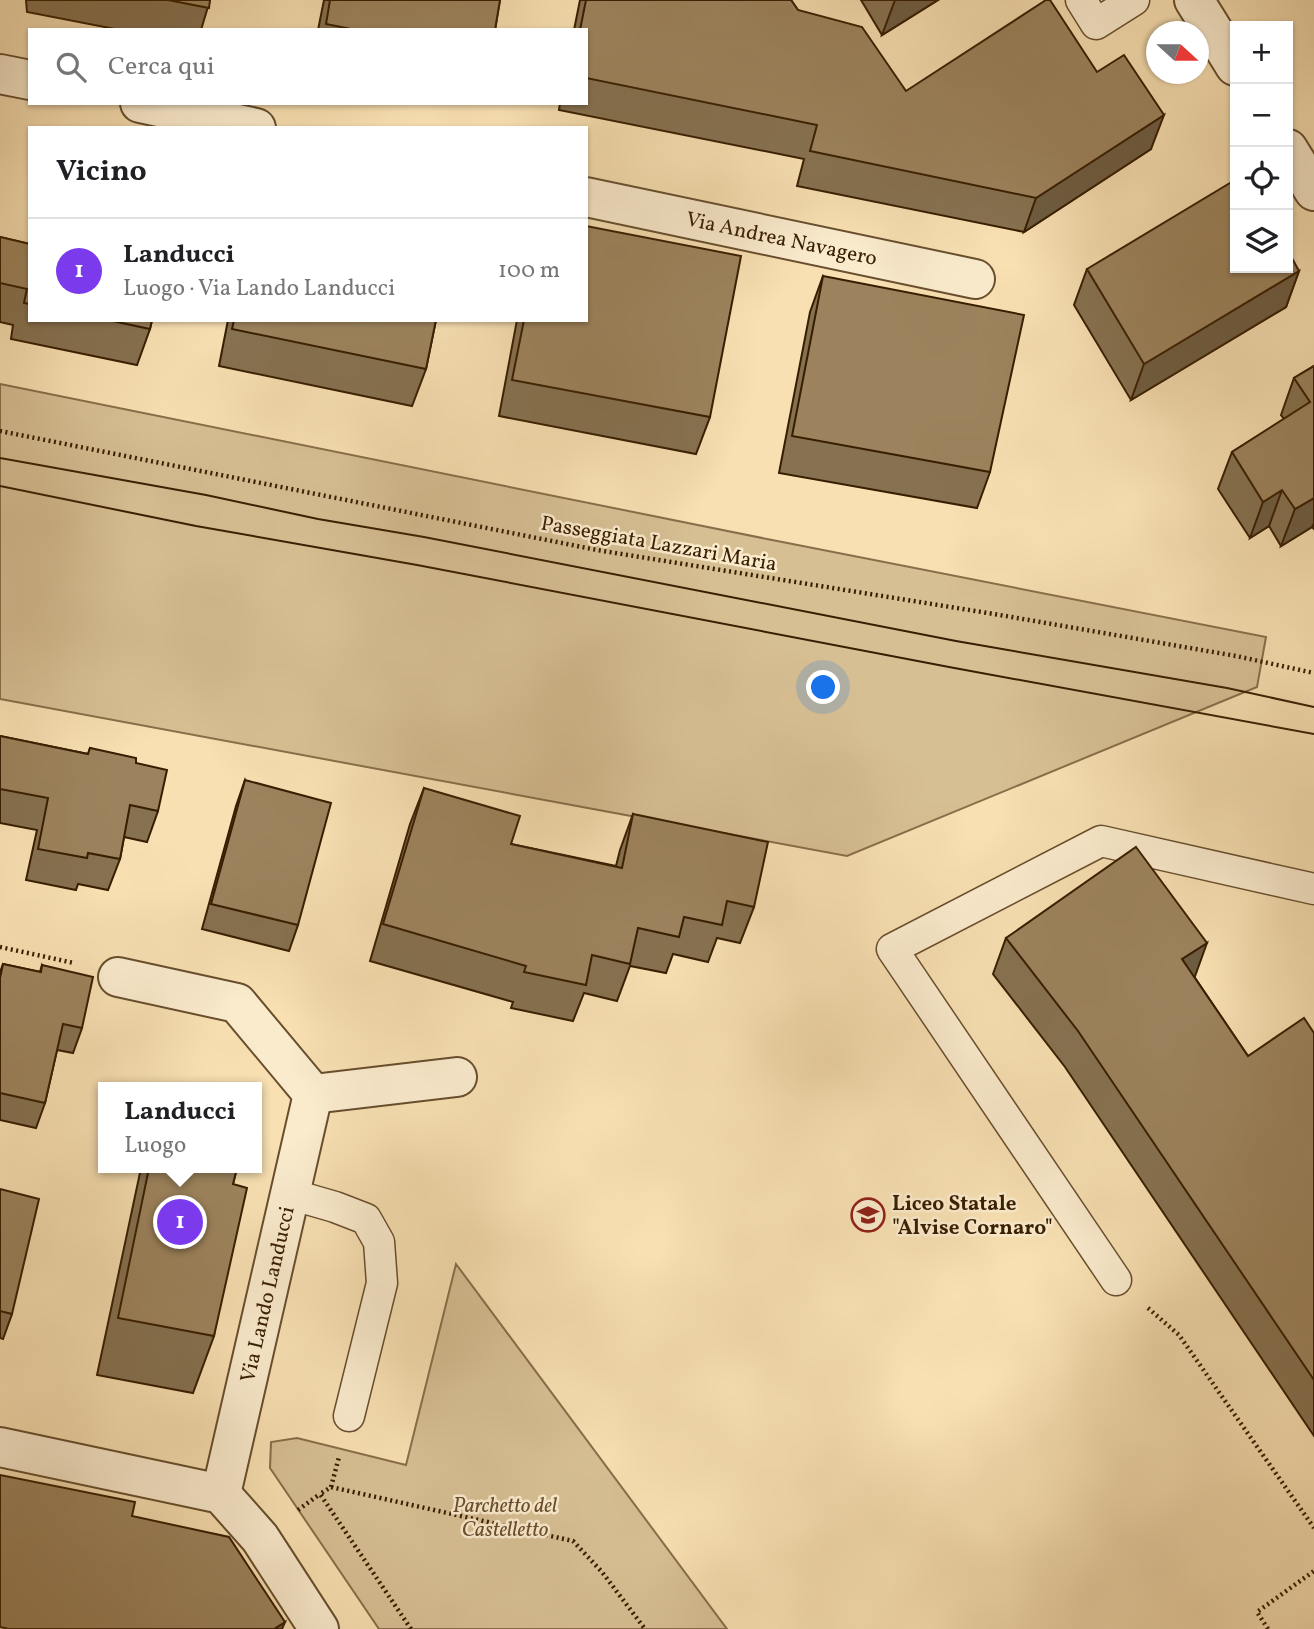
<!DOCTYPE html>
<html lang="it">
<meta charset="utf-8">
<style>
:root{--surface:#fff;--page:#f6f6f6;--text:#202124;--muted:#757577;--line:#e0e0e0;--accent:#7c3aed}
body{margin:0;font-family:Vollkorn,serif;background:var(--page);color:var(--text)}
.controls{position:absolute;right:21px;top:21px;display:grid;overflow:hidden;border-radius:0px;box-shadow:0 2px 5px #0004}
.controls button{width:63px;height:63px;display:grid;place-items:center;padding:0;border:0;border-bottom:2px solid var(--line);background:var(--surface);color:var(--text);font:35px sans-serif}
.compass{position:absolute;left:1146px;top:21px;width:63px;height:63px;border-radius:50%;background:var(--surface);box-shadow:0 2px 5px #0004;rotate:111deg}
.you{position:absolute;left:824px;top:688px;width:24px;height:24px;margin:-18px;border:5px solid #fff;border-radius:50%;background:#1a73e8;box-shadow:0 0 0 10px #1a73e833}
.badge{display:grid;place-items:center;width:46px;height:46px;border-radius:50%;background:var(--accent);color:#fff;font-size:23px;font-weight:700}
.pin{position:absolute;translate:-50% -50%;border:4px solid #fff;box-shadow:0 2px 7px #0006}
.popup{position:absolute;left:98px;top:1082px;width:164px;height:91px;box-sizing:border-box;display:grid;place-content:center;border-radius:0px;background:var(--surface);filter:drop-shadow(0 2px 5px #0005);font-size:23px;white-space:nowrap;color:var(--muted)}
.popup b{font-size:26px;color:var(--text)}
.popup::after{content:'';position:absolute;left:50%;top:100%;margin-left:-14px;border:14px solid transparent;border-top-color:var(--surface)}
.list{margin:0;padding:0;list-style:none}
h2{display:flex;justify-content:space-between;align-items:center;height:91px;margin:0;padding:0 28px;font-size:30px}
h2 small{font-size:23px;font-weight:400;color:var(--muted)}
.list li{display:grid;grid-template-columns:46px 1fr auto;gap:21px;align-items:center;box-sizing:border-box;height:105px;padding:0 28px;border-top:2px solid var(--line)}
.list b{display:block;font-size:26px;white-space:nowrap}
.list p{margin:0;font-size:23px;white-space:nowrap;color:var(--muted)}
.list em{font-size:23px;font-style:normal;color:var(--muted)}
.icon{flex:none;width:38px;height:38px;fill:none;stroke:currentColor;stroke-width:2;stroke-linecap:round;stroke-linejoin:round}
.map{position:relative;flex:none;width:1314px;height:1629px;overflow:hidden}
.search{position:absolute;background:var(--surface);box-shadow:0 2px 5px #0004;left:28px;top:28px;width:560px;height:77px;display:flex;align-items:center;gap:18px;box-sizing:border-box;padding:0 24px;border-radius:0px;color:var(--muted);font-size:26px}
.panel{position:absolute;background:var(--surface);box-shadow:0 2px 5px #0004;left:28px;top:126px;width:560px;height:196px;border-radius:0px}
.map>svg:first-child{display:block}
.green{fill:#d7bf94;stroke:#886e4a;stroke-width:2}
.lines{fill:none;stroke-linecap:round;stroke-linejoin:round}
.lane-casing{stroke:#684e2d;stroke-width:33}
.street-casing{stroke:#684e2d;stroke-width:42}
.path{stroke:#381e01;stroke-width:4.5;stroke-dasharray:2 3.5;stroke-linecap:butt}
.lane{stroke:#faebcd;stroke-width:30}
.street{stroke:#faebcd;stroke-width:38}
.tram{stroke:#381e01;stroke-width:2}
.wall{fill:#867150;stroke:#381e01;stroke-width:2}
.shaded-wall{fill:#6d5c41;stroke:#381e01;stroke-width:2}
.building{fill:#9c835d;stroke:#381e01;stroke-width:2}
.labels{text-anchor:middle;stroke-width:5;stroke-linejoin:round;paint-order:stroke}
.street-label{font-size:21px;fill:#381e01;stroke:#faebcd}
.poi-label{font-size:21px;font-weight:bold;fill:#381e01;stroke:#faebcd;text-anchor:start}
.park-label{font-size:21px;font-style:italic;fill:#684e2d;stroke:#faebcd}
</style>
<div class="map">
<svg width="1314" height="1629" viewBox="0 0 1314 1629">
<rect width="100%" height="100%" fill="#f8e0b2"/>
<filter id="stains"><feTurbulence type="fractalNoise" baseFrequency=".00286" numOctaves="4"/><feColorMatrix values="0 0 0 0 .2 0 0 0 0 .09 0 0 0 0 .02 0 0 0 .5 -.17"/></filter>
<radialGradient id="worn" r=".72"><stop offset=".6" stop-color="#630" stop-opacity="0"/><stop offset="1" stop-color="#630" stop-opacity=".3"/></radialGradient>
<g class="green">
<path d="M 0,384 L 767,539 L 1266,637 L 1257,687 L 847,856 L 0,699 Z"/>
<path d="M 456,1264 L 727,1629 L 379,1629 L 270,1468 L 271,1442 L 297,1438 L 406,1465 Z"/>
</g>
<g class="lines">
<defs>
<g id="lane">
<path d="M 1081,0 L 1096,24 L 1134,0"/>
<path d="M 290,1194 L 335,1207 L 366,1219 L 379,1242 L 382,1283 L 349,1416"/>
<path d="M 1116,1280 L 892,949 L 1101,841 L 1314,889"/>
</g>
<g id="street">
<path d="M 1194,0 L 1235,66"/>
<path d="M 0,74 L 30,80"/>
<path d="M 140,103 L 256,128"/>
<path d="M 1288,149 L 1314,191"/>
<path id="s1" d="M 586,197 L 975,279"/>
<path d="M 118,977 L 237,1003 L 313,1094 L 457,1077"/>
<path d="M 0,1447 L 221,1494 L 260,1538 L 319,1629"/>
<path id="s2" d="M 221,1494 L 313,1094"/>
</g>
</defs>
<use href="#lane" class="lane-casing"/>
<use href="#street" class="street-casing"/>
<g class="path">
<path d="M 0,431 L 597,550 L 1000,615 L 1236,656 L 1314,673"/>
<path d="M 0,947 L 74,963"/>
<path d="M 1148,1308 L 1179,1335 L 1314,1528"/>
<path d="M 331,1487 L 339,1457"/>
<path d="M 298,1510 L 320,1494"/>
<path d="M 411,1629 L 320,1494 L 331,1487 L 573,1541 L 602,1572 L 645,1629"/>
<path d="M 1268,1629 L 1257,1612 L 1314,1571"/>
</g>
<use href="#lane" class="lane"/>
<use href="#street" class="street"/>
<g class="tram">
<path d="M 0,458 L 206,495 L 318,519 L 424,537 L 956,641 L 1227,688 L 1314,707"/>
<path d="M 0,486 L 196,526 L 417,565 L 949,667 L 1314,734"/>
</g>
</g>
<g class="wall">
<path d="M 26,0 L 210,0 L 201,30 L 120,30 L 27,12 Z"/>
<path d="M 324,0 L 500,0 L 495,30 L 318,30 Z"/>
<path d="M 580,0 L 791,0 L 798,10 L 906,91 L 1097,72 L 1151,149 L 1024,232 L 797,186 L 804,159 L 559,110 L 560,103 L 586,103 L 586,30 L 574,30 Z"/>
<path d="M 861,0 L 938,0 L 882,35 Z"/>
<path d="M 0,237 L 30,244 L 30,320 L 152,320 L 150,329 L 137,365 L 11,339 L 13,325 L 0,322 Z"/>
<path d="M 1087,269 L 1299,271 L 1286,307 L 1131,400 L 1074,305 Z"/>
<path d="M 823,276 L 990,472 L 977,508 L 779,473 L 810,312 Z"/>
<path d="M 228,320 L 436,320 L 426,369 L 412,406 L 219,366 Z"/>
<path d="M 517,320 L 586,320 L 710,417 L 696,454 L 499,416 Z"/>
<path d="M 1314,366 L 1314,529 L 1312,527 L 1281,546 L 1269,526 L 1250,538 L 1218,489 L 1232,452 L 1284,419 L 1281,415 L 1294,378 Z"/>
<path d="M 0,736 L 88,754 L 90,748 L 136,763 L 158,811 L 147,842 L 124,837 L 120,859 L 108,890 L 78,884 L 76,890 L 26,880 L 37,830 L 0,823 Z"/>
<path d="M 245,780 L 298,925 L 289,951 L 202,929 L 236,806 Z"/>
<path d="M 424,788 L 511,844 L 616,866 L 620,850 L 633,814 L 754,907 L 740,943 L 717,938 L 708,962 L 673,954 L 666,973 L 630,966 L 617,1001 L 584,993 L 573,1021 L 511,1008 L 513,1002 L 370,961 L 410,824 Z"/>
<path d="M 1006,938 L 1195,978 L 1248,1056 L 1314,1033 L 1314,1436 L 1065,1067 L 993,974 Z"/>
<path d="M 3,964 L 40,972 L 42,965 L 82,1028 L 73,1053 L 57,1050 L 45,1103 L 36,1128 L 0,1120 L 0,972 Z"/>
<path d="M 141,1168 L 237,1168 L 233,1184 L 214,1336 L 193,1393 L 97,1375 Z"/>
<path d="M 0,1189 L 12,1314 L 3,1339 L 0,1338 Z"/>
</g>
<g class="shaded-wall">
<path d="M 895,0 L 938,0 L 882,35 Z"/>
<path d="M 1164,115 L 1151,149 L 1024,232 L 1036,198 Z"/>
<path d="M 1299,271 L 1286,307 L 1131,400 L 1144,364 Z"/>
<path d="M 1282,490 L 1269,526 L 1250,538 L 1263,502 Z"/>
<path d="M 1314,498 L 1314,523 L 1312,527 L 1281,546 L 1295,509 Z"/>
<path d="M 1207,943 L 1194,979 L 1182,959 Z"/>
<path d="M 285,1622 L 282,1629 L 274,1629 Z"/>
</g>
<g class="building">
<path d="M 168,0 L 210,0 L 209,8 Z"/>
<path d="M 330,0 L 500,0 L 495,30 L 356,30 L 326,24 Z"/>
<path d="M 586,0 L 791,0 L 798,10 L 862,27 L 906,91 L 1046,0 L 1050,0 L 1097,72 L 1124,55 L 1164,115 L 1036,198 L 810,151 L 817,125 L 586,78 L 586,30 L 580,30 Z"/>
<path d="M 1235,180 L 1235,268 L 1288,268 L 1288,251 L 1299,271 L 1144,364 L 1087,269 Z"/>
<path d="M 586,226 L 741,256 L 710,417 L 512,380 L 524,320 L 586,320 Z"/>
<path d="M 0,237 L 30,244 L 30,304 L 24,303 L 27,289 L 0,283 Z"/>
<path d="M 823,276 L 1024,315 L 990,472 L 792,436 Z"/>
<path d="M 108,320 L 152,320 L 150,329 Z"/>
<path d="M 234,320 L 436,320 L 426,369 L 232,329 Z"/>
<path d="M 1314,366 L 1314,498 L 1295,509 L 1282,490 L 1263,502 L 1232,452 L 1310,402 L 1294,378 Z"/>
<path d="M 0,736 L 88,754 L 90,748 L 136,758 L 136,763 L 167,770 L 158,811 L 130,805 L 120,859 L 88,853 L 87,858 L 38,849 L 48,798 L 0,789 Z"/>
<path d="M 245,780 L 331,803 L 298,925 L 211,904 Z"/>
<path d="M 424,788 L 520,816 L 511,844 L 622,868 L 633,814 L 768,842 L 754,907 L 727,901 L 722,925 L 684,917 L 679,937 L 638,928 L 630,964 L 592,955 L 586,985 L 524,972 L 526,966 L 383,924 Z"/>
<path d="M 1136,847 L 1207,943 L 1182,959 L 1248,1056 L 1304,1018 L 1314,1033 L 1314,1380 L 1078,1031 L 1006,938 Z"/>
<path d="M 3,964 L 41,972 L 42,965 L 93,977 L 82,1028 L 63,1024 L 45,1103 L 0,1093 L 0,978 Z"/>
<path d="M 149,1168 L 237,1168 L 233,1184 L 247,1188 L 214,1336 L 118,1318 Z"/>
<path d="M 0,1189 L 39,1199 L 12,1314 L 0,1311 Z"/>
<path d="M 0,1475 L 135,1502 L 132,1516 L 229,1537 L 285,1622 L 274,1629 L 9,1629 L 0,1627 Z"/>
</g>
<defs>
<symbol id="school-ring" viewBox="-11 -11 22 22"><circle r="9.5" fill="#faebcd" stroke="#8f2418" stroke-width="1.5"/><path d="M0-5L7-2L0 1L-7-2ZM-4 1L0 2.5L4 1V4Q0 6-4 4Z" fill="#8f2418"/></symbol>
</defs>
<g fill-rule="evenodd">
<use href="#school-ring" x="849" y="1196" width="38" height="38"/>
</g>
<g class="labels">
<g class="street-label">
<text dy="7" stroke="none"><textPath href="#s1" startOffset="200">Via Andrea Navagero</textPath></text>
<text transform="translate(659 543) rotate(10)" y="7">Passeggiata Lazzari Maria</text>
<text dy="7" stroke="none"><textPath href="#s2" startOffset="205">Via Lando Landucci</textPath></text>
</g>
<g class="poi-label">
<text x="892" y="1210">Liceo Statale<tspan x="892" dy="24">"Alvise Cornaro"</tspan></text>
</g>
<g class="park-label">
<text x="505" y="1512">Parchetto del<tspan x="505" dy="24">Castelletto</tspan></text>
</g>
</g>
<rect width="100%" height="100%" filter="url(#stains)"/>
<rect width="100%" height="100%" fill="url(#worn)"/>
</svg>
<div class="controls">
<button>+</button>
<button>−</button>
<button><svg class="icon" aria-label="locate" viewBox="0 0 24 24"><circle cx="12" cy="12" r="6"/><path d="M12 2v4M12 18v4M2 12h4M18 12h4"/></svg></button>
<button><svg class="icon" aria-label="layers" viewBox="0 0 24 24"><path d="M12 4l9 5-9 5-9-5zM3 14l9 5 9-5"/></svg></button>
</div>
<svg class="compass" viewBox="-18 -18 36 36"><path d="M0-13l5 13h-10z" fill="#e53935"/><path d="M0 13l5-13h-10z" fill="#757577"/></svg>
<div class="you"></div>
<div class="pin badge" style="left:180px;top:1222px">1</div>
<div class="popup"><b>Landucci</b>Luogo</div>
<div class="search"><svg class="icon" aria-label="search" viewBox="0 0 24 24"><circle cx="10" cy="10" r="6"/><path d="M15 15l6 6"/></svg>Cerca qui</div>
<section class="panel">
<h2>Vicino<small></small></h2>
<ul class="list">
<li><span class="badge">1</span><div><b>Landucci</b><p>Luogo · Via Lando Landucci</p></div><em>100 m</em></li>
</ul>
</section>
</div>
